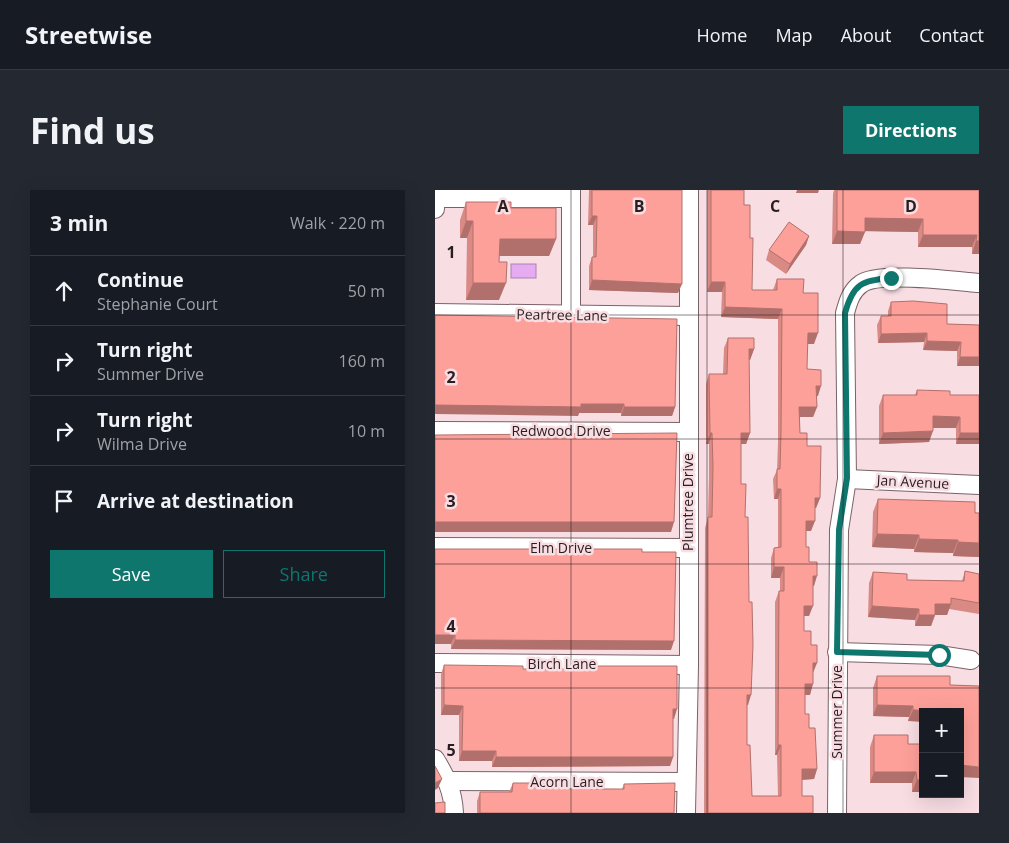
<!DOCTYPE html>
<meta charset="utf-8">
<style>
:root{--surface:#171b24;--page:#242831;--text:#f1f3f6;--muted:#9ea1a6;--line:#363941;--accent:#0f766e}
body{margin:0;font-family:"Open Sans",sans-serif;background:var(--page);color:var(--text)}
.controls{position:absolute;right:15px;bottom:15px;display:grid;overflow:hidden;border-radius:0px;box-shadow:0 5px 20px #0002}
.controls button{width:45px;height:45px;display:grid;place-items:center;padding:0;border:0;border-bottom:1px solid var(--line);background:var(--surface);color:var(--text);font:25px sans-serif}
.stop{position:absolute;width:15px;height:15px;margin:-11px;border:4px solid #0f766e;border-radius:50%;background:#fff}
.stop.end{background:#0f766e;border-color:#fff;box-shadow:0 1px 5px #0008}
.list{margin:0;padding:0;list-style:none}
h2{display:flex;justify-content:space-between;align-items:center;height:65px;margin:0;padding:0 20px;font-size:21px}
h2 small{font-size:16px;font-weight:400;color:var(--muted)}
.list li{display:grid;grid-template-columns:32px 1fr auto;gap:15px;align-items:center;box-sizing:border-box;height:70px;padding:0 20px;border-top:1px solid var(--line)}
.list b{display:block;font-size:19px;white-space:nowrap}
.list p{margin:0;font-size:16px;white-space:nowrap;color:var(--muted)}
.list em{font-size:16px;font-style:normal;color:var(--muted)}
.actions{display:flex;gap:10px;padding:15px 20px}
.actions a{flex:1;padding:11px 0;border:1px solid var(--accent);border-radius:0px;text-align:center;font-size:18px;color:var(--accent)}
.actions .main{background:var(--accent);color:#fff}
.icon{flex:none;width:28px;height:28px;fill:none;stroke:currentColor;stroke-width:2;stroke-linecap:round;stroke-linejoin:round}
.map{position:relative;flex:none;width:544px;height:623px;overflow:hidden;border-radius:0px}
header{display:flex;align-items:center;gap:30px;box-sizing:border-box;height:70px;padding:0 25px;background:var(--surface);border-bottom:1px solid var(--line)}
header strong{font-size:24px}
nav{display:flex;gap:28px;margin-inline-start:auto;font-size:18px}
.intro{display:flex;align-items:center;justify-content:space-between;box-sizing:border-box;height:120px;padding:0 30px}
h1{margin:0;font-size:35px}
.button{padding:12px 22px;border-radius:0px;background:var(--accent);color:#fff;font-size:18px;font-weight:700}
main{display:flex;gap:30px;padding:0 30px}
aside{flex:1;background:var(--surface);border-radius:0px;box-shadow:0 5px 20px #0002}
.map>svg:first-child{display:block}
.water{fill:#e5acf2;stroke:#ac81b3}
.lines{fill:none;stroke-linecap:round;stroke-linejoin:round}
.minor-casing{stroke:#7a6368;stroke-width:20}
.minor{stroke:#fff;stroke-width:18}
.wall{fill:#da8a84}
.shaded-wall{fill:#b2706c}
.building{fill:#fea09a;stroke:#b2706c}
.route{stroke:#0f766e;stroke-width:6}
.grid{fill:none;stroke:#281e20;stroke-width:1;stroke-opacity:0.55}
.labels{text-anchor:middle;stroke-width:5;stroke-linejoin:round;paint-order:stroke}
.street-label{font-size:14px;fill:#281e20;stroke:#f8dde3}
.grid-label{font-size:16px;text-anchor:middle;font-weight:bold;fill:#281e20;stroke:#f8dde3;stroke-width:5;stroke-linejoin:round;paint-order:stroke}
</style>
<header>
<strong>Streetwise</strong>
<nav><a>Home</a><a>Map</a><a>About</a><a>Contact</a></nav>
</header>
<div class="intro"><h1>Find us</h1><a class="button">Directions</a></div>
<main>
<aside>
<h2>3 min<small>Walk · 220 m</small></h2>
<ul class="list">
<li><svg class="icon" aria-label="ahead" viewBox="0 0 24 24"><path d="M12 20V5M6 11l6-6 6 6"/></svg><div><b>Continue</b><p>Stephanie Court</p></div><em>50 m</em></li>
<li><svg class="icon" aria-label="right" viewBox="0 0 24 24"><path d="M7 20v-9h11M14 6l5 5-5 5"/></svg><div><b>Turn right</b><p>Summer Drive</p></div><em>160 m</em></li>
<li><svg class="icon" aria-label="right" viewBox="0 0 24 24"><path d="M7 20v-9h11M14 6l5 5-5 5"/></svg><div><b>Turn right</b><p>Wilma Drive</p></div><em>10 m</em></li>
<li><svg class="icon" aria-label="arrive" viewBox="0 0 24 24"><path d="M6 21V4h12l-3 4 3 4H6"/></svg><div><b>Arrive at destination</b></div></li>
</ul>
<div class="actions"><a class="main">Save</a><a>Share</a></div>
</aside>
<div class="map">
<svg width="544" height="623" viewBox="0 0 544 623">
<rect width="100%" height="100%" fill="#f8dde3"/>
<rect class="water" x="76" y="74" width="25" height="14"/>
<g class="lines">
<defs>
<g id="minor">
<path d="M 0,19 L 0,8 L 136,8"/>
<path d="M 0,123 L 253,126"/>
<path d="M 136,125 L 136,0"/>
<path d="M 0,241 L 253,242"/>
<path d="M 412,289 L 544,295"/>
<path d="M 0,357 L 252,358"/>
<path d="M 402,462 L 504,465 L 536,470"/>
<path d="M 0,473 L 254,475"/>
<path d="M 0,569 C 11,587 18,601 19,623"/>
<path d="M 14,591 L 251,592"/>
<path d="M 251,623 L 254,475 L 254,0"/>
<path d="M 402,623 L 404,340 L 412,289 L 410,123 C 413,112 416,101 426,94 C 442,81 521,91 544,93"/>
</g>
</defs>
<use href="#minor" class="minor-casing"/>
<use href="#minor" class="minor"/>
</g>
<g class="wall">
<path d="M 154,0 L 247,0 L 243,103 L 154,100 L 154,76 L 157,67 L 158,67 L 158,35 L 153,35 Z"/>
<path d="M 272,0 L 309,0 L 309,15 L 315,48 L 317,100 L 338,100 L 342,89 L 368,103 L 379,154 L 372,154 L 372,179 L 383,206 L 381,206 L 382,217 L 378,227 L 365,227 L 365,243 L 372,256 L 385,308 L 381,318 L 380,318 L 376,341 L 371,341 L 371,357 L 379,396 L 378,396 L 374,426 L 369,426 L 369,441 L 376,455 L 378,482 L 375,505 L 370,505 L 370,524 L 374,538 L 382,579 L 379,589 L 367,590 L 367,606 L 378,623 L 269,623 L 270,338 L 273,327 L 274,287 L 274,254 L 271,254 L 271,194 L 274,184 L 288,184 L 289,158 L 293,148 L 319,159 L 315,170 L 314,170 L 315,243 L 311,254 L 306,254 L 306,294 L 310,327 L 313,515 L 312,515 L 312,555 L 317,606 L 343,606 L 342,565 L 340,565 L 340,412 L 344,401 L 345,401 L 345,388 L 336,388 L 336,368 L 339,358 L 343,357 L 343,309 L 339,309 L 338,289 L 342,280 L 343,253 L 343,129 L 286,127 L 287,102 L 272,102 Z"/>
<path d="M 399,0 L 544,0 L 544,64 L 537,64 L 537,57 L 483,57 L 483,42 L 430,41 L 425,54 L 397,54 L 398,4 Z"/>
<path d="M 31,12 L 76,18 L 121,49 L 114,66 L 64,66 L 64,110 L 31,110 L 32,48 L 25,48 L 25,30 Z"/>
<path d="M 374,46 L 371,55 L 351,84 L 331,70 L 334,60 Z"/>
<path d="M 456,112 L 512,134 L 544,135 L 522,176 L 522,161 L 488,160 L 489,152 L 443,153 L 442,135 L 446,126 L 453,126 L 453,121 Z"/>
<path d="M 0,125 L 240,217 L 237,226 L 186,226 L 186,223 L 144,223 L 143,226 Z"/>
<path d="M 482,200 L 515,205 L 544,254 L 521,254 L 521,238 L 498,238 L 494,252 L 444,254 L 444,216 L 448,205 L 480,205 Z"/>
<path d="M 443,309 L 544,323 L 544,367 L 518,366 L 518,363 L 479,362 L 479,359 L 437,357 L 438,322 Z"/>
<path d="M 0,359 L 207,362 L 236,460 L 16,459 L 16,454 L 0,454 Z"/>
<path d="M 530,381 L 544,384 L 544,424 L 514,419 L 512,425 L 500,425 L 496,436 L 480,436 L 480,430 L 433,427 L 434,393 L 438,382 L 472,390 L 527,391 Z"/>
<path d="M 9,475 L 88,479 L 130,479 L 131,476 L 239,529 L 238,529 L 238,567 L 235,576 L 57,577 L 57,571 L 24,571 L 24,525 L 6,525 L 6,484 Z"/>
<path d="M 442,486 L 515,495 L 544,496 L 525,587 L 525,522 L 473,531 L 474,527 L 438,526 L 438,498 Z"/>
<path d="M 439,545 L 473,554 L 488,602 L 477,602 L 477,593 L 435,593 L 435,557 Z"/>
<path d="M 78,593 L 114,598 L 187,599 L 189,594 L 239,623 L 42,623 L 42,611 L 45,602 L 74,602 Z"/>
</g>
<g class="shaded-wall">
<path d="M 362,0 L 384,0 L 383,3 L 361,3 Z"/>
<path d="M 157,26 L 162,26 L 158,35 L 153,35 Z"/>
<path d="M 430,28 L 488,29 L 483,42 L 425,41 Z"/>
<path d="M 31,31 L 38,31 L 32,48 L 25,48 Z"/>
<path d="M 402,41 L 430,42 L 425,54 L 397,54 Z"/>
<path d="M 488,45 L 542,45 L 537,57 L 483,57 Z"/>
<path d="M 374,46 L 371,55 L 351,84 L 355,74 Z"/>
<path d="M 65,49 L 121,49 L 114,66 L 58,66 Z"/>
<path d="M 541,51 L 544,51 L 544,64 L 537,64 Z"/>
<path d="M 157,90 L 247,94 L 243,103 L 154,100 Z"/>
<path d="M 276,92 L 290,92 L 287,102 L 272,102 Z"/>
<path d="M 38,93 L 71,93 L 64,110 L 31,110 Z"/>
<path d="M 290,117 L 347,119 L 343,129 L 286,127 Z"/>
<path d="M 373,143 L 383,143 L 379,154 L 369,154 Z"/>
<path d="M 492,143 L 489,152 L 443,153 L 446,144 Z"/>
<path d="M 492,151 L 526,152 L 522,161 L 488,160 Z"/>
<path d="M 314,159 L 319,159 L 315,170 L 310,170 Z"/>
<path d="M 525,167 L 544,167 L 544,176 L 522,176 Z"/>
<path d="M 381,196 L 386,196 L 383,206 L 377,206 Z"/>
<path d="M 189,214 L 186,223 L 144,223 L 143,226 L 0,224 L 0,215 Z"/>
<path d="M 189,217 L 240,217 L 237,226 L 186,226 Z"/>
<path d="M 364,217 L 382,217 L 378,227 L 361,227 Z"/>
<path d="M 498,226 L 525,227 L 521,238 L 494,238 Z"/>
<path d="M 498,241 L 494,252 L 444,254 L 448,243 Z"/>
<path d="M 275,243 L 277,243 L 274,254 L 271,254 Z"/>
<path d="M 306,243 L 315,243 L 311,254 L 302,254 Z"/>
<path d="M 525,243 L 544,243 L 544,254 L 521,254 Z"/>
<path d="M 342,299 L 346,299 L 343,309 L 339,309 Z"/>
<path d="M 380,308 L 385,308 L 381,318 L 376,318 Z"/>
<path d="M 371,331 L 380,331 L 376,341 L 367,341 Z"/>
<path d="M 0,332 L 239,332 L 236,342 L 0,342 Z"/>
<path d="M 442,344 L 484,345 L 479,359 L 437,357 Z"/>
<path d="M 484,349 L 523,350 L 518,363 L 479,362 Z"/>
<path d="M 523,352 L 544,353 L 544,367 L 518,366 Z"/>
<path d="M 339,377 L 349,377 L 345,388 L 336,388 Z"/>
<path d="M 378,386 L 382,386 L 379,396 L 374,396 Z"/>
<path d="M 500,414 L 516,414 L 512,425 L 496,425 Z"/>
<path d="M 369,416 L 378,416 L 374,426 L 365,426 Z"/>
<path d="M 437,416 L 484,419 L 480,430 L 433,427 Z"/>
<path d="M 484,425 L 500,425 L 496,436 L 480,436 Z"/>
<path d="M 0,445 L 20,445 L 16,454 L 0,454 Z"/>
<path d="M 20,450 L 239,451 L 236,460 L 16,459 Z"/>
<path d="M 378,473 L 382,473 L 378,483 Z"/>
<path d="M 370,494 L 378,494 L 375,505 L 366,505 Z"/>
<path d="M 312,505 L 316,505 L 313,515 L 308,515 Z"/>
<path d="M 9,515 L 28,516 L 24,525 L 6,525 Z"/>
<path d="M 442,515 L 478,516 L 474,527 L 438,526 Z"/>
<path d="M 238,519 L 242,519 L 239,529 L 235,529 Z"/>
<path d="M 478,520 L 527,521 L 525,525 L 525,522 L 488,522 L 488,532 L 473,531 Z"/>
<path d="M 343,555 L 346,555 L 342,565 L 340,565 Z"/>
<path d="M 27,561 L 61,561 L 57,571 L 24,571 Z"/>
<path d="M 61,567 L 238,567 L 235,576 L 57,577 Z"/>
<path d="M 525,575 L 544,577 L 544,588 L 525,587 Z"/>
<path d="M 367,579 L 382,579 L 379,589 L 363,590 Z"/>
<path d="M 439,582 L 481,582 L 477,593 L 435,593 Z"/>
<path d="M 7,589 L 3,598 L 0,600 L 0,593 Z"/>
<path d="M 482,590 L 488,590 L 488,602 L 477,602 Z"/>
</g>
<g class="building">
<path d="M 157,0 L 247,0 L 247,94 L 157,90 L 157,67 L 161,67 L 162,26 L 157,26 Z"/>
<path d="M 276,0 L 309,0 L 309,15 L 315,15 L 315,48 L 318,48 L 317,100 L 342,100 L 342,89 L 369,89 L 368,103 L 383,103 L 383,143 L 373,143 L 372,179 L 386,180 L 386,196 L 381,196 L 382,217 L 364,217 L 365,243 L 372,243 L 372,256 L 386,256 L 385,308 L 380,308 L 380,331 L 371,331 L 371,357 L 374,357 L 374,372 L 382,372 L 382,386 L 378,386 L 378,416 L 369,416 L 369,441 L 376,441 L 376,455 L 382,455 L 382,473 L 378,473 L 378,494 L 370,494 L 370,524 L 374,524 L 374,538 L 380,538 L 382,579 L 367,579 L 367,606 L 378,606 L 378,623 L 273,623 L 273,327 L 277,327 L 278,277 L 277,243 L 275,243 L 274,184 L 292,184 L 293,148 L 319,148 L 319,159 L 314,159 L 315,243 L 306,243 L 306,294 L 311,294 L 310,327 L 313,327 L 314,412 L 317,412 L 318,455 L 316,505 L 312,505 L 312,555 L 315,555 L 317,606 L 346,606 L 346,555 L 343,555 L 344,401 L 349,401 L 349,377 L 339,377 L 339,358 L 346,357 L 346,299 L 342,299 L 342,279 L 345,279 L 346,243 L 347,119 L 290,117 L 290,92 L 276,92 Z"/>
<path d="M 402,0 L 544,0 L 544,51 L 541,51 L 542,45 L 488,45 L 488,29 L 430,28 L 430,42 L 402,41 Z"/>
<path d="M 31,12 L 76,12 L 76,18 L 121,18 L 121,49 L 65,49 L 64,72 L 72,72 L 71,93 L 38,93 L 38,31 L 31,31 Z"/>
<path d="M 354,32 L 374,46 L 355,74 L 334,60 Z"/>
<path d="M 478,111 L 512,114 L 512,134 L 544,135 L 544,167 L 525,167 L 526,152 L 492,151 L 492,143 L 446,144 L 446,126 L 456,126 L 456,112 Z"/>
<path d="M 0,125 L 242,129 L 240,217 L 189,217 L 189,214 L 146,214 L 146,217 L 0,215 Z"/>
<path d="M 482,200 L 515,201 L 515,205 L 544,205 L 544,243 L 525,243 L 525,227 L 498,226 L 498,241 L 448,243 L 448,205 L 482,205 Z"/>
<path d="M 242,243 L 239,332 L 0,332 L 0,245 Z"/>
<path d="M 443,309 L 540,312 L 540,323 L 544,323 L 544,353 L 523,352 L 523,350 L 484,349 L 484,345 L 442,344 Z"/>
<path d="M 0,359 L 207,359 L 207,362 L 241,362 L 239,451 L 20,450 L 20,445 L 0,445 Z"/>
<path d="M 530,381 L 544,384 L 544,413 L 516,408 L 516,414 L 500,414 L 500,425 L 484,425 L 484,419 L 437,416 L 438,382 L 472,384 L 472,390 L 529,391 Z"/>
<path d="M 9,475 L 88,476 L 88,479 L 131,479 L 131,476 L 242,476 L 242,519 L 238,519 L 238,567 L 61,567 L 61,561 L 27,561 L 28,516 L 9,515 Z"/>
<path d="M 442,486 L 515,486 L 515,495 L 544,496 L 544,577 L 525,575 L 525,546 L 526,547 L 527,521 L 478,520 L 478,516 L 442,515 Z"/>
<path d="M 439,545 L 473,545 L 473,554 L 488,554 L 488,590 L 482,590 L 481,582 L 439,582 Z"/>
<path d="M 0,576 L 7,589 L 0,593 Z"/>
<path d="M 78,593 L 114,593 L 114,598 L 144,599 L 189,599 L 189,594 L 240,593 L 239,623 L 45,623 L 45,602 L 77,602 Z"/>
<path d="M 10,612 L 10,623 L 0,623 L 0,613 Z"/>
</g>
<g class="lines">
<path class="route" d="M 456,88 C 427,90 418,94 410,123 L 412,288 L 404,340 L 402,462 L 504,465"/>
</g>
<path class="grid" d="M 136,0 L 136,623M 272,0 L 272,623M 408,0 L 408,623M 0,125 L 544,125M 0,249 L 544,249M 0,374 L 544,374M 0,498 L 544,498"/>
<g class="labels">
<g class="street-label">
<text transform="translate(127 125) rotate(1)" y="5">Peartree Lane</text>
<text x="126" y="246">Redwood Drive</text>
<text transform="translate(478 292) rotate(3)" y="5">Jan Avenue</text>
<text transform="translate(253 312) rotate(-90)" y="5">Plumtree Drive</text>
<text x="126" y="363">Elm Drive</text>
<text x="127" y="479">Birch Lane</text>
<text transform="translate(402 522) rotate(-90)" y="5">Summer Drive</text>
<text x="132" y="597">Acorn Lane</text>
</g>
</g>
<g class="grid-label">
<text x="68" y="22">A</text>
<text x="204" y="22">B</text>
<text x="340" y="22">C</text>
<text x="476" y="22">D</text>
<text x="16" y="68">1</text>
<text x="16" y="193">2</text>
<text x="16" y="317">3</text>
<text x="16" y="442">4</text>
<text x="16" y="566">5</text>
</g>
</svg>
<div class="controls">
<button>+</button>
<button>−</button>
</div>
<div class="stop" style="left:504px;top:465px"></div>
<div class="stop end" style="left:456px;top:88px"></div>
</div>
</main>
